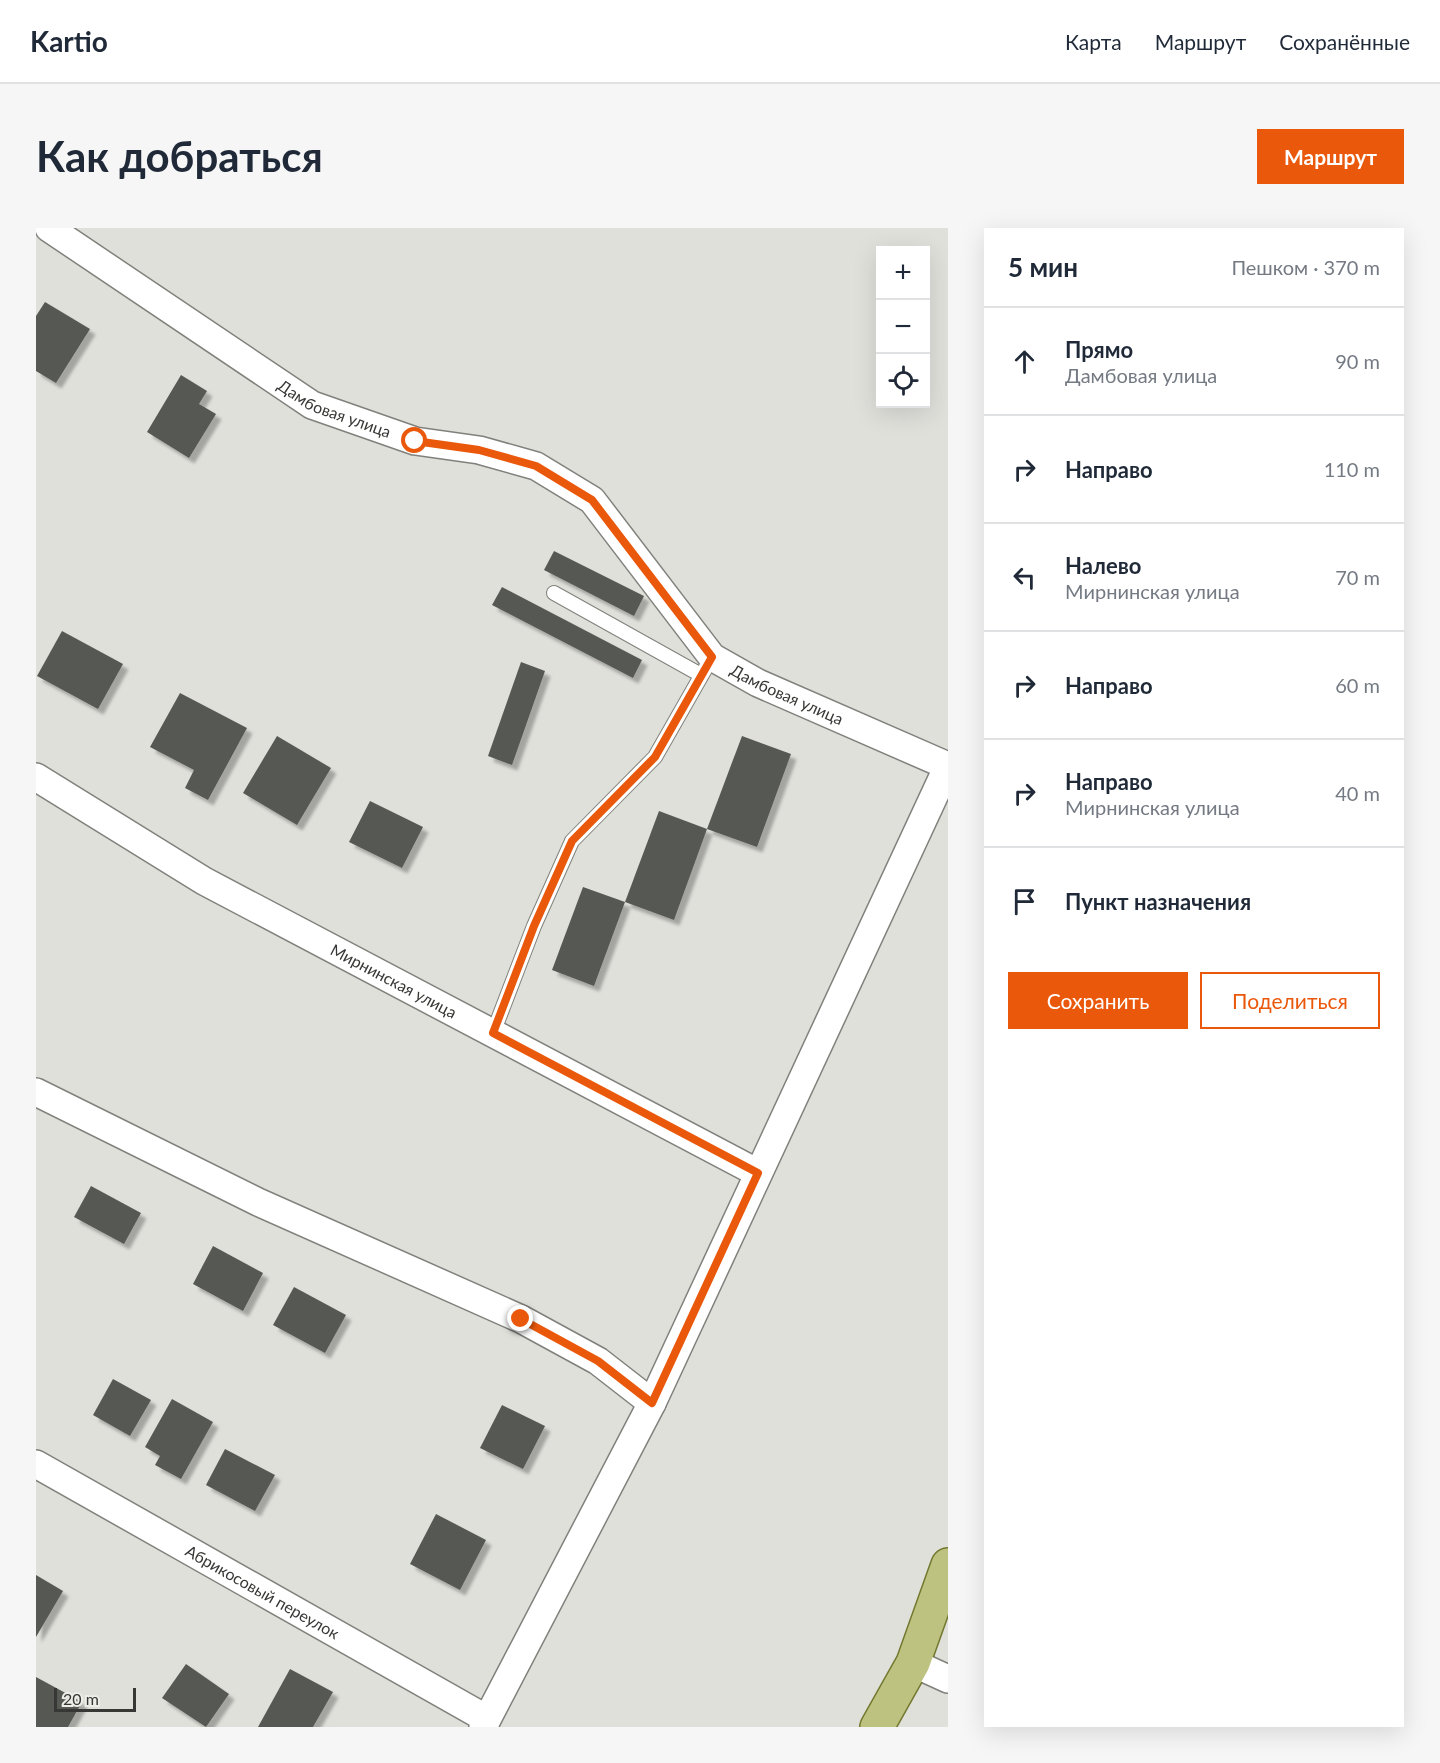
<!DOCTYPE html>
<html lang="ru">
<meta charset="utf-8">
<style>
:root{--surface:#fff;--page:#f6f6f7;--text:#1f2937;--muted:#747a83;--line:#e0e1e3;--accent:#ea580c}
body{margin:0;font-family:Lato,sans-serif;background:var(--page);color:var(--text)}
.controls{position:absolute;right:18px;top:18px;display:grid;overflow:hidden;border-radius:0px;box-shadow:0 6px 24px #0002}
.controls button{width:54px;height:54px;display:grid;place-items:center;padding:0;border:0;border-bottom:2px solid var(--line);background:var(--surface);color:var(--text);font:30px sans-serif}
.scale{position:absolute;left:18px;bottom:15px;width:82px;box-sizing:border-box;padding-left:6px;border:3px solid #373835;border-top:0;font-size:16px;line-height:21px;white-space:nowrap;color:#373835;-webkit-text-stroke:4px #edeee8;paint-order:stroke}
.stop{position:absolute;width:18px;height:18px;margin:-14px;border:4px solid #ea580c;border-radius:50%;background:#fff}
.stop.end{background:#ea580c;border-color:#fff;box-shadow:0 2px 6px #0008}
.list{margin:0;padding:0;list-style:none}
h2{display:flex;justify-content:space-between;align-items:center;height:78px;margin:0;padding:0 24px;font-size:26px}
h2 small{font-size:20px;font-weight:400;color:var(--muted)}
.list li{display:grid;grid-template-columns:39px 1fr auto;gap:18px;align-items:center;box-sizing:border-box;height:108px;padding:0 24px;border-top:2px solid var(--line)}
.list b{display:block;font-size:22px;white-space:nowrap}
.list p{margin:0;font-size:20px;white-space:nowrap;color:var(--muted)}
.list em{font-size:20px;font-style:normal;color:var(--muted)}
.actions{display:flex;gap:12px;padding:18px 24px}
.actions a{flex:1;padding:14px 0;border:2px solid var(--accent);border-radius:0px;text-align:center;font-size:21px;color:var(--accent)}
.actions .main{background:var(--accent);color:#fff}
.icon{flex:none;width:33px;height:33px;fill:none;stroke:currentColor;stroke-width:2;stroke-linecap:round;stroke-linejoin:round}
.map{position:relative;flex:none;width:912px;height:1499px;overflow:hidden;border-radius:0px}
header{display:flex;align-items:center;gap:36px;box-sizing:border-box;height:84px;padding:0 30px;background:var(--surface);border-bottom:2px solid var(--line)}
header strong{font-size:28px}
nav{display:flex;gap:33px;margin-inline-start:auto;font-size:21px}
.intro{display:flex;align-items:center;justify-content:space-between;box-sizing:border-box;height:144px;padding:0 36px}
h1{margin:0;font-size:42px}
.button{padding:15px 27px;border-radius:0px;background:var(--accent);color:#fff;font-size:21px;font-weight:700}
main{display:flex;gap:36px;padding:0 36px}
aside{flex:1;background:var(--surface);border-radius:0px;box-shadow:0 6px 24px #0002}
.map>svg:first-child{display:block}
.building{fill:#575853;filter:url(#shadow)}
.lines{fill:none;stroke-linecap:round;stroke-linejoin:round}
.lane-casing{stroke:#80817c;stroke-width:16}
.street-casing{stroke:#80817c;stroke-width:30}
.primary-casing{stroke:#73782f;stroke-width:36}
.lane{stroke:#fff;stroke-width:14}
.street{stroke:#fff;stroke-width:27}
.primary{stroke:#bec280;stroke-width:33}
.route{stroke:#ea580c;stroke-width:8}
.labels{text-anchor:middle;stroke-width:6;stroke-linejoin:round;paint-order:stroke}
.street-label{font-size:16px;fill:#373835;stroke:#edeee8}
</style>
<header>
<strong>Kartio</strong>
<nav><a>Карта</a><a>Маршрут</a><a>Сохранённые</a></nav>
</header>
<div class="intro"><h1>Как добраться</h1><a class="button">Маршрут</a></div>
<main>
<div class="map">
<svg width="912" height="1499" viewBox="0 0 912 1499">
<defs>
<filter id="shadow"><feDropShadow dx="5.5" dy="5.5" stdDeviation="1.5" flood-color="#0004"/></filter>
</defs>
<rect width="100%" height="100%" fill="#e0e0db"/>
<g class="building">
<path d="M 9,74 L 54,101 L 20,155 L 0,143 L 0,88 Z"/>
<path d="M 145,147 L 171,163 L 163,176 L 180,186 L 153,230 L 111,204 Z"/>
<path d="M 518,323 L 608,368 L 598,388 L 508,342 Z"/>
<path d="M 466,359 L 606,432 L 597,450 L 456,377 Z"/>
<path d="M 26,403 L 87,436 L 62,481 L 1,448 Z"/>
<path d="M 485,434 L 509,443 L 476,537 L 452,528 Z"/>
<path d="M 144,465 L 211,500 L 172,572 L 149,560 L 158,542 L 114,519 Z"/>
<path d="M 241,508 L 295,540 L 261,597 L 207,565 Z"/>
<path d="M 706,508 L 755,526 L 721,619 L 671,601 Z"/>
<path d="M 334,573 L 387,599 L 366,640 L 313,614 Z"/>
<path d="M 623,583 L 671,601 L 638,692 L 589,674 Z"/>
<path d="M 547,659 L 589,674 L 558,758 L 516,742 Z"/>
<path d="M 55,958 L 105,985 L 88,1016 L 38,989 Z"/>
<path d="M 177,1018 L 227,1045 L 207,1083 L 157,1056 Z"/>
<path d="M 258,1059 L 310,1087 L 289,1125 L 237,1097 Z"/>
<path d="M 77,1151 L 115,1172 L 94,1208 L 57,1187 Z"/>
<path d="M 136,1171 L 177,1194 L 145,1251 L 119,1237 L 124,1228 L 109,1219 Z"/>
<path d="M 466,1177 L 509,1198 L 487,1241 L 444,1220 Z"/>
<path d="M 189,1221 L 239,1247 L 219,1283 L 170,1257 Z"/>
<path d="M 400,1286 L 450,1312 L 424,1362 L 374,1336 Z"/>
<path d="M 0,1347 L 27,1363 L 0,1409 Z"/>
<path d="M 150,1436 L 193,1466 L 170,1499 L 126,1470 Z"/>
<path d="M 254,1441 L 297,1464 L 277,1499 L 222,1499 Z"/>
<path d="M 0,1449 L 46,1474 L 32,1499 L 0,1499 Z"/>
</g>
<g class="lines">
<defs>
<g id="lane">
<path d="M 518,365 L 665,447"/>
<path d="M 457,805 L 498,698 L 536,613 L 619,529 L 676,429"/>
</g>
<g id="street">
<path id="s1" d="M 13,0 L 276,177 L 379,213 L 443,222 L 500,238 L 556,272 L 676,429 L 722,455 L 912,538"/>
<path id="s2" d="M 0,549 L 168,653 L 722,945"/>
<path d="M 0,864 L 222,974 L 485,1091 L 562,1133 L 616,1175"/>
<path id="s3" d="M 0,1236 L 451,1491"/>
<path d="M 877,1435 L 912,1451"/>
<path d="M 447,1499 L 616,1175 L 912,538"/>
</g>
<path id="primary" d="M 841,1499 L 877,1435 L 912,1337"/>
</defs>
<use href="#lane" class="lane-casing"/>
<use href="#street" class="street-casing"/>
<use href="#primary" class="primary-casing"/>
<use href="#lane" class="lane"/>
<use href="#street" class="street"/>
<use href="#primary" class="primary"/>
</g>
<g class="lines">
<path class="route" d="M 379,213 L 443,222 L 500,238 L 556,272 L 676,429 L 619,529 L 536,613 L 498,698 L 457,805 L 722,945 L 616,1175 L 562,1133 L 485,1091"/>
</g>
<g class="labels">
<g class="street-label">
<text dy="6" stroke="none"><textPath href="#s1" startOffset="339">Дамбовая улица</textPath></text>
<text dy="6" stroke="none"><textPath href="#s1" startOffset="897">Дамбовая улица</textPath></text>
<text dy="6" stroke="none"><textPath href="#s2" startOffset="412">Мирнинская улица</textPath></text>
<text dy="6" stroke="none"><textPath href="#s3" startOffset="260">Абрикосовый переулок</textPath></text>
</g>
</g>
</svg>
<div class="controls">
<button>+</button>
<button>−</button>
<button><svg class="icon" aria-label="locate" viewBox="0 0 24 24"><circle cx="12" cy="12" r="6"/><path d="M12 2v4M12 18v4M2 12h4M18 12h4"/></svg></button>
</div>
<div class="scale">20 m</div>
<div class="stop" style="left:379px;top:213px"></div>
<div class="stop end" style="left:485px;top:1091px"></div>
</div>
<aside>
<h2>5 мин<small>Пешком · 370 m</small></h2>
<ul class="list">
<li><svg class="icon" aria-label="ahead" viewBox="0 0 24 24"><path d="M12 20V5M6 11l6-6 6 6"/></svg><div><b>Прямо</b><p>Дамбовая улица</p></div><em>90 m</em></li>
<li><svg class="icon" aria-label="right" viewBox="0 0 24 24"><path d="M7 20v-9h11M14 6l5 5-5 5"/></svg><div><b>Направо</b></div><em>110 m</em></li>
<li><svg class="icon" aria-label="left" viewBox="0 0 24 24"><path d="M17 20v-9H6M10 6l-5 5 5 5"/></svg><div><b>Налево</b><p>Мирнинская улица</p></div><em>70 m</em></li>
<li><svg class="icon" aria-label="right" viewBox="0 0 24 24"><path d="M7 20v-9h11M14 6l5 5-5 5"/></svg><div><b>Направо</b></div><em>60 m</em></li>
<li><svg class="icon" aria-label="right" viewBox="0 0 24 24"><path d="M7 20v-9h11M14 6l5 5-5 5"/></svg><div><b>Направо</b><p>Мирнинская улица</p></div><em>40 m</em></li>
<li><svg class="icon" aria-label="arrive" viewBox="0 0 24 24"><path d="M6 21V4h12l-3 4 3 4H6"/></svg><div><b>Пункт назначения</b></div></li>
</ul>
<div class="actions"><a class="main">Сохранить</a><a>Поделиться</a></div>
</aside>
</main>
